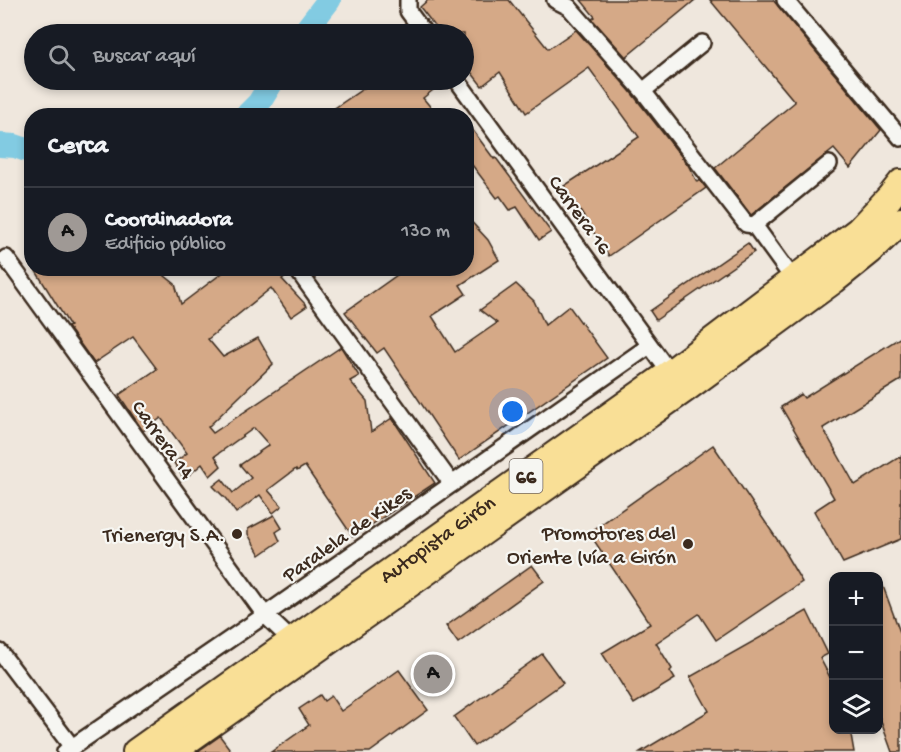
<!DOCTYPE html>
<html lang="es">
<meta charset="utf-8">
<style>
:root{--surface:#171b24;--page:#20242c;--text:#f1f3f6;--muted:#9ea1a6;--line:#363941;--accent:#9f9995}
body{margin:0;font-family:"Gochi Hand",sans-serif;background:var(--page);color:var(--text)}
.controls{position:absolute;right:18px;bottom:18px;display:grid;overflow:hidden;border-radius:12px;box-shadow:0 3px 9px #0003}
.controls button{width:54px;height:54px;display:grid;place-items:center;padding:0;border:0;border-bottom:2px solid var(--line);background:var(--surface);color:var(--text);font:30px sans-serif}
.you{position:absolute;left:513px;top:412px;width:21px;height:21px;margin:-15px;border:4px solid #fff;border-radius:50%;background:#1a73e8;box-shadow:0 0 0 9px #1a73e833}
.badge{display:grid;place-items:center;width:39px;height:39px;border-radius:50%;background:var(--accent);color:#111;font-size:20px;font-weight:700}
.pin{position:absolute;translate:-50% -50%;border:3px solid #fff;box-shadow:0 2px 6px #0006}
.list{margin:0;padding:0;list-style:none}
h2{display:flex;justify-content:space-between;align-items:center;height:78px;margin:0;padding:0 24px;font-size:26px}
h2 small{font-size:20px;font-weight:400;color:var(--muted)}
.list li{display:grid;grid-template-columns:39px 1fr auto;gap:18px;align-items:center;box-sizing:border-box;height:90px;padding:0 24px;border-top:2px solid var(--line)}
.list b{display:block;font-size:22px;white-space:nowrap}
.list p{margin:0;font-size:20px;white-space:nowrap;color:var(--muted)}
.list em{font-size:20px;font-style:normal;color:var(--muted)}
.icon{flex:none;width:33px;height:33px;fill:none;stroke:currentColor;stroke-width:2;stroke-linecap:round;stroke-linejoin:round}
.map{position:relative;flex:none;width:901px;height:752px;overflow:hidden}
.search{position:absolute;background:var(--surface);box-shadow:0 3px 9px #0003;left:24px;top:24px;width:450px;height:66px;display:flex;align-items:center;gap:15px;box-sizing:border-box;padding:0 21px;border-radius:33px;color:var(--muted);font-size:22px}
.panel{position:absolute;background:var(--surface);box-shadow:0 3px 9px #0003;left:24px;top:108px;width:450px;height:168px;border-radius:24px}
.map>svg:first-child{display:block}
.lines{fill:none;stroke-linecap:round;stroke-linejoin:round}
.river{stroke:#82cbe2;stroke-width:24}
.building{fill:#d5a987;stroke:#3b2a1e;stroke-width:1.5}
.minor-casing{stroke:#3b2a1e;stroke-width:20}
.trunk-casing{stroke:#3b2a1e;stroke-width:30}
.minor{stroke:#f6f6f2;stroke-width:15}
.trunk{stroke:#f9df96;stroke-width:26}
.poi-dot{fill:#3b2a1e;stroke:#f6f6f2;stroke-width:2}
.labels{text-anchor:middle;stroke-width:4.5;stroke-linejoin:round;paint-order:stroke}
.shield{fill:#f6f6f2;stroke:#73675e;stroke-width:1.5}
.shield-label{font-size:20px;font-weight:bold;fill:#3b2a1e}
.street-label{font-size:21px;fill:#3b2a1e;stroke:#f6f6f2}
.poi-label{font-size:21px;fill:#3b2a1e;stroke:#f6f6f2;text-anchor:end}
</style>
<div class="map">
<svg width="901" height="752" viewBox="0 0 901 752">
<rect width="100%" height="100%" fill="#efe7dd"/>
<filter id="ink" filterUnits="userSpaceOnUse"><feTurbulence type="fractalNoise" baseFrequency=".0167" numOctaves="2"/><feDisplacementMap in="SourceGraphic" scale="12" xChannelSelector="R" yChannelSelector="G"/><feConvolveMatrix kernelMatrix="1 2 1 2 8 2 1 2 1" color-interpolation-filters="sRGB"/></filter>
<g filter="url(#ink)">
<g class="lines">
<g class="river">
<path d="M 303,34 L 329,0"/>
<path d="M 246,116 L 259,103 L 273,80"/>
<path d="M 0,145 L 15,146 L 32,152"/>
</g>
</g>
<g class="building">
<path d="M 428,0 L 509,0 L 548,49 L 576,30 L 630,91 L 688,165 L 697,182 L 700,180 L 706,188 L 609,256 L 564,186 L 639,137 L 589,68 L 526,113 L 500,72 L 482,86 L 464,63 L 464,34 L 441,34 L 420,7 Z"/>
<path d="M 581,0 L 695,0 L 626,57 L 592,19 L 595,17 Z"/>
<path d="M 710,0 L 773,0 L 881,130 L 850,168 L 834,149 L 751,215 L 715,168 L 795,102 Z"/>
<path d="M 376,80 L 431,80 L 437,87 L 423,98 L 438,116 L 323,116 Z"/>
<path d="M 466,121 L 494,159 L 496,158 L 551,232 L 539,240 L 517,207 L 510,210 L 500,196 L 497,198 L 466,157 Z"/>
<path d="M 466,216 L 488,240 L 499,260 L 460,285 L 466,294 L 432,316 L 455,352 L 497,323 L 480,310 L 516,284 L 534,301 L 545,325 L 569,306 L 607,358 L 459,460 L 384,348 L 377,353 L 345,312 L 407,268 L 466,268 Z"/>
<path d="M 748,243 L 754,252 L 656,320 L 650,311 Z"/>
<path d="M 34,268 L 155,268 L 175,284 L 181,304 L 229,268 L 286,268 L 288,274 L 282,279 L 307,306 L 291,317 L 271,288 L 208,339 L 223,357 L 258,338 L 273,364 L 208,427 L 213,433 L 341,347 L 359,376 L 350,381 L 367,401 L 371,432 L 392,418 L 435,483 L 353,537 L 305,466 L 297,471 L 296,469 L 268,490 L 282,506 L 273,513 L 260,495 L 236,513 L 226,499 L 213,486 L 222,479 L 233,493 L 251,478 L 240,465 L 269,445 L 254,428 L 215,456 L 221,466 L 210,476 L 202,464 L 184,479 L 174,463 L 187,453 L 161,418 L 143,431 L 119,395 L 157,369 L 133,337 L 94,363 L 68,327 L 70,326 Z"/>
<path d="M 901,337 L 901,380 L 823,428 L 855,485 L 901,456 L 901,539 L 843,563 L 814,511 L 834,498 L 781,407 L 801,394 L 804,398 Z"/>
<path d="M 713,445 L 787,554 L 786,555 L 802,582 L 716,640 L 699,614 L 656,643 L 672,669 L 670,671 L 675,679 L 634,704 L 602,653 L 650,624 L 589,533 Z"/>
<path d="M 274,515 L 282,528 L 276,532 L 280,541 L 260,555 L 248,534 L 248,529 Z"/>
<path d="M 532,565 L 544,581 L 458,643 L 446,626 Z"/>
<path d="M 880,578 L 901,635 L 901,752 L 892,752 L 879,716 Z"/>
<path d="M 807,611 L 828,654 L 820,658 L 834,685 L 834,729 L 850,729 L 854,752 L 640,752 L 709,711 L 690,677 Z"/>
<path d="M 542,654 L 563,683 L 474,746 L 454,717 Z"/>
<path d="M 399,670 L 428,710 L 370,752 L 271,752 L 309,725 L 299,709 L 320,695 L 324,701 L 331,696 L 341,711 Z"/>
<path d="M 220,736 L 232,752 L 197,752 Z"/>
</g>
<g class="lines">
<defs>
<g id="minor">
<path d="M 408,0 L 408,11 L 425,34"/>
<path d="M 555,0 L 569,7 L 643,91 L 702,43"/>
<path d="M 785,0 L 901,138"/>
<path d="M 457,80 L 670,373"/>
<path d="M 643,91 L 746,224 L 754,225 L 829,164"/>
<path d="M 754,225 L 794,280"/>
<path d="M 6,258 L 265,615 L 292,641"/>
<path d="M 296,268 L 452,484"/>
<path d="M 0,652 L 72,747"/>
<path d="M 65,752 L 265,615 L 649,346"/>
</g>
<g id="trunk">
<path id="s1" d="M 136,752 L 670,373 L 859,230 L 889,198 L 901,183"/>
<path d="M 171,752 L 688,387 L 834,280 L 870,251 L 901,221"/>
</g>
</defs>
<use href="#minor" class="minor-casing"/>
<use href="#trunk" class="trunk-casing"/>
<use href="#minor" class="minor"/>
<use href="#trunk" class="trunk"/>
</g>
</g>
<g class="poi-dot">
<circle cx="237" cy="534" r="6"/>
<circle cx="688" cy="544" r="6"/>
</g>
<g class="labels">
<rect class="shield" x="509.5" y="459" width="33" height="34" rx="4.5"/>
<g class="shield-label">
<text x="526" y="483">66</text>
</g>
<g class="street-label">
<text transform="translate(581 214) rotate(54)" y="7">Carrera 16</text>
<text transform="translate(164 439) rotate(54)" y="7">Carrera 14</text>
<text transform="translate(346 533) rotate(-35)" y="7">Paralela de Kikes</text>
<text dy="7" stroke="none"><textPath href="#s1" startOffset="369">Autopista Girón</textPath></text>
</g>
<g class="poi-label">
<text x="676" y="539">Promotores del<tspan x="676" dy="24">Oriente (vía a Girón</tspan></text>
<text x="225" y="541">Trienergy S.A.</text>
</g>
</g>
</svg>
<div class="controls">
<button>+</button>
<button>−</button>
<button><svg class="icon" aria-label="layers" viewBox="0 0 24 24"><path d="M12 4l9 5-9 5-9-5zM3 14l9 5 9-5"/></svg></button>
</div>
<div class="you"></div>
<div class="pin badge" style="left:433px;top:674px">A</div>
<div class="search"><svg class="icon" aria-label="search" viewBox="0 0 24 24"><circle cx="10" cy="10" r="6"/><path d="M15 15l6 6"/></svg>Buscar aquí</div>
<section class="panel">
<h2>Cerca<small></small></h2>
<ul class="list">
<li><span class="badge">A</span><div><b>Coordinadora</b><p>Edificio público</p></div><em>130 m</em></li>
</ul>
</section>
</div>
